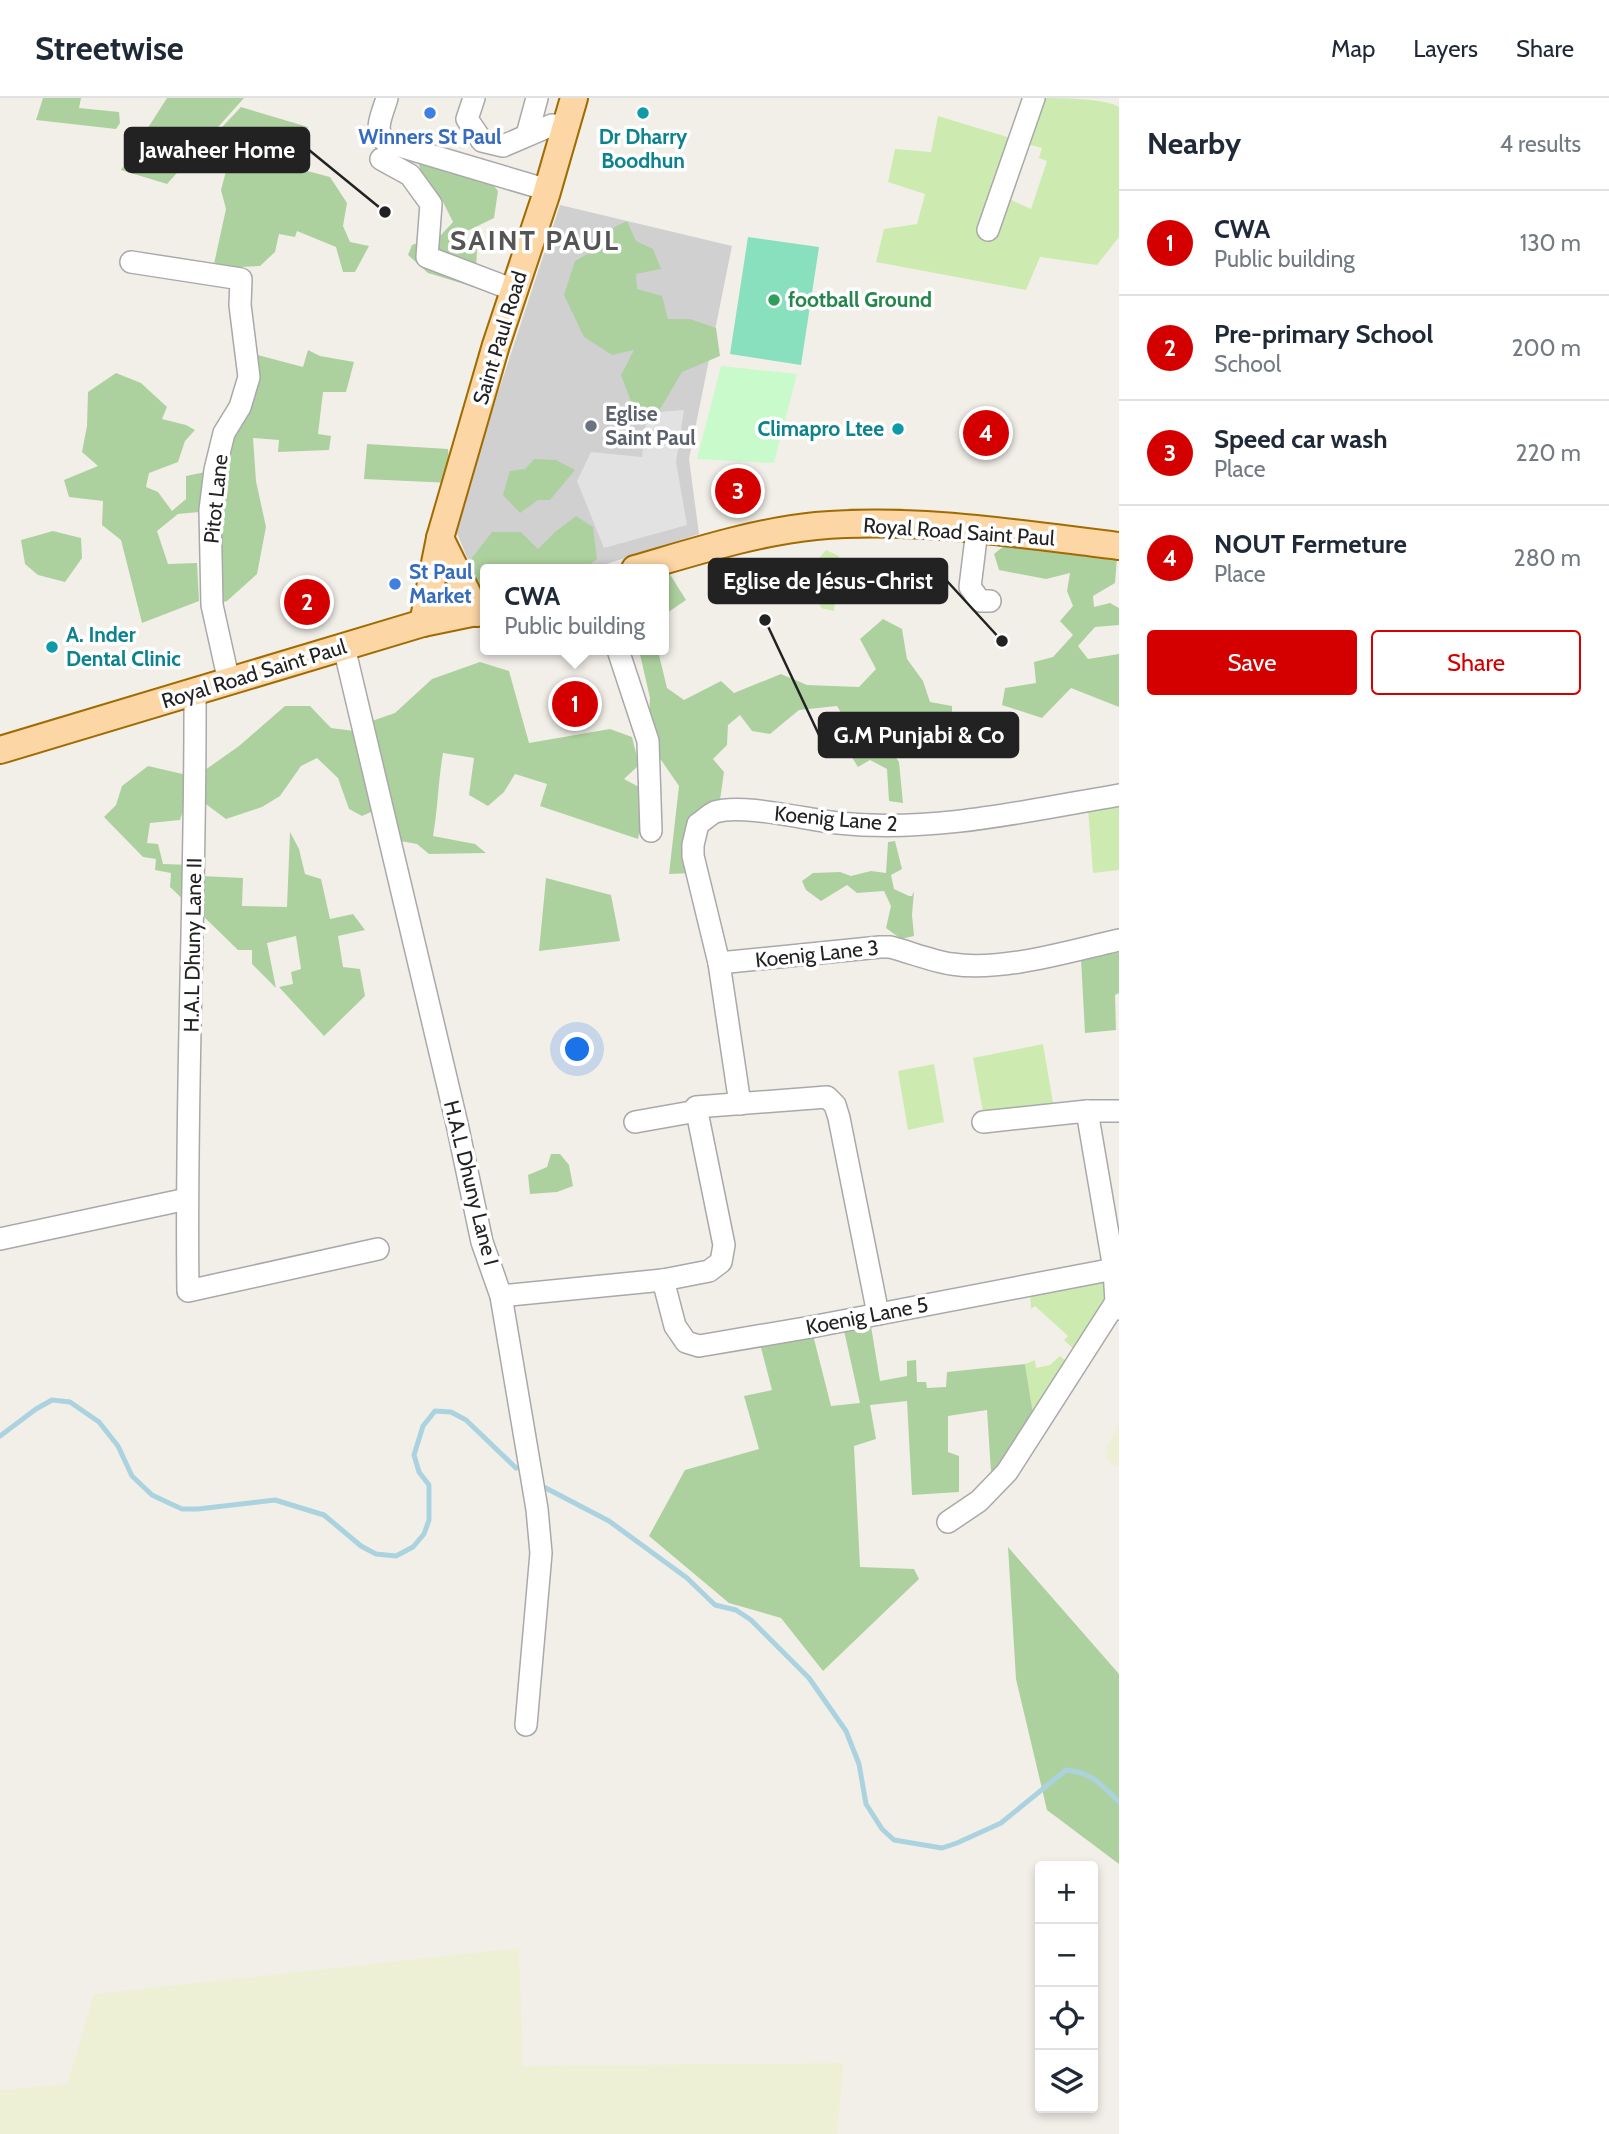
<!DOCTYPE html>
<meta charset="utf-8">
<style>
:root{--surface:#fff;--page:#f2f2f3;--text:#1f2937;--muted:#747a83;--line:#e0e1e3;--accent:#d40000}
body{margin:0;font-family:Cabin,sans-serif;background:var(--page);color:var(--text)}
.controls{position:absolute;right:21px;bottom:21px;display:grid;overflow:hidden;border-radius:7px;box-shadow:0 4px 10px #0003}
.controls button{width:63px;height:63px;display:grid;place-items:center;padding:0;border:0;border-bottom:2px solid var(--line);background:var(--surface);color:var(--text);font:35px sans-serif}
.you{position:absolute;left:578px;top:952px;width:24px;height:24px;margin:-18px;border:5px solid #fff;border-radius:50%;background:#1a73e8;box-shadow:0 0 0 10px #1a73e833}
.badge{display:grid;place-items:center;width:46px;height:46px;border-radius:50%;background:var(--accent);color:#fff;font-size:23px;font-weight:700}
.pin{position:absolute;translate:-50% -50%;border:4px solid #fff;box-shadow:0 2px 7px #0006}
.popup{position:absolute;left:480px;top:466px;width:189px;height:91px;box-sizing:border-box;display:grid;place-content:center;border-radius:7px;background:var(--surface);filter:drop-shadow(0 2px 5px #0005);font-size:23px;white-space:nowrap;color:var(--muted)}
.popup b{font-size:26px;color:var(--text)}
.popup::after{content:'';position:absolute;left:50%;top:100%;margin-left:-14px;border:14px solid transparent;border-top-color:var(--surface)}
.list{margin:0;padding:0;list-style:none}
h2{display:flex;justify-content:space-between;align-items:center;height:91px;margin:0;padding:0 28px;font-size:30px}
h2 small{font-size:23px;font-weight:400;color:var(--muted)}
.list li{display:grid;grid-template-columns:46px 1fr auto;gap:21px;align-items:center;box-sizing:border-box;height:105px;padding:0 28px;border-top:2px solid var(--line)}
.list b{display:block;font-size:26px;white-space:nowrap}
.list p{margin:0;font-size:23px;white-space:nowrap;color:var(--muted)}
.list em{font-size:23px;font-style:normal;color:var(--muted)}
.actions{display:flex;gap:14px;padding:21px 28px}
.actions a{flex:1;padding:16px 0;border:2px solid var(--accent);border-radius:7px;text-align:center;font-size:24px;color:var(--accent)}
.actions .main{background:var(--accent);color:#fff}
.icon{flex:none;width:38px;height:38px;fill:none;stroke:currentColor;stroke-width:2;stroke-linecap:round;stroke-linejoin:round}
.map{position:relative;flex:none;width:1119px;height:2036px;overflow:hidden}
header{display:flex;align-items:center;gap:42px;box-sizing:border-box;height:98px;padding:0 35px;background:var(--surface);border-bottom:2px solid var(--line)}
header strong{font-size:33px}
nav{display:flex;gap:38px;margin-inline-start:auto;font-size:24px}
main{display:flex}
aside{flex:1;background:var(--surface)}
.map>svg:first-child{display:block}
.religious{fill:#d0d0d0}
.farmland{fill:#eef0d5}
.grass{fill:#cdebb0}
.forest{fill:#add19e}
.park{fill:#c8facc}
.pitch{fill:#88e0be}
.parking{fill:#e2e2e2}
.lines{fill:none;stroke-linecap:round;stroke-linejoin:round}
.stream{stroke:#aad3df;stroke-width:5}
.minor-casing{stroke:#a9a9a9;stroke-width:24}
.major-casing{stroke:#a06b00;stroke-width:30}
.minor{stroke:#fff;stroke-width:21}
.major{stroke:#fcd6a4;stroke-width:26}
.shop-dot{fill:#3f7fe0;stroke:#fff;stroke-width:2.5}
.culture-dot{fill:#0f9aa8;stroke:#fff;stroke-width:2.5}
.leisure-dot{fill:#2e9e5b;stroke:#fff;stroke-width:2.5}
.worship-dot{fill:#6b7280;stroke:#fff;stroke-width:2.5}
.labels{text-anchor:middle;stroke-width:7;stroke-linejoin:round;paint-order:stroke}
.shop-label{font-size:21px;font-weight:bold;fill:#366cbe;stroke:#fff}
.culture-label{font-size:21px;font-weight:bold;fill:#0d838f;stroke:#fff}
.leisure-label{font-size:21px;font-weight:bold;fill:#27864d;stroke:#fff;text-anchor:start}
.street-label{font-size:21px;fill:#222;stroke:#fff}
.worship-label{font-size:21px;font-weight:bold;fill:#5b616d;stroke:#fff;text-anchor:start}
.district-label{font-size:28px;font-weight:bold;letter-spacing:2px;fill:#555;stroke:#fff}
.leader{fill:none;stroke:#222;stroke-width:2.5}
.callout-dot{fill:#222;stroke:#fff;stroke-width:2.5}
.callout{fill:#222;stroke:#222;stroke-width:2.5}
.callout-label{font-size:23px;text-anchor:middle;font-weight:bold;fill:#fff}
</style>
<header>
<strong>Streetwise</strong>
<nav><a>Map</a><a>Layers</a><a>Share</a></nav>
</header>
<main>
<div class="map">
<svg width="1119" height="2036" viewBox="0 0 1119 2036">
<rect width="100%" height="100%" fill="#f2efe9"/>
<path class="religious" d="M 560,107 L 732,148 L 689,361 L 699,436 L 591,471 L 486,471 L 486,505 L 454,428 Z"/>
<g class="farmland">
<path d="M 1119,1326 L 1119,1370 L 1111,1366 L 1106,1359 L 1107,1349 Z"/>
<path d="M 519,1850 L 523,1968 L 844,1965 L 837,2036 L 0,2036 L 0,1992 L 67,1986 L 94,1896 Z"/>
</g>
<g class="grass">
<path d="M 1037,0 C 1058,0 1105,0 1119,9 L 1119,139 L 1097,167 L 1040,159 L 1026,192 L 876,164 L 884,131 L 917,126 L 925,96 L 888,84 L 895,51 L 931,54 L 938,18 L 1014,41 L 998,96 L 1031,111 L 1047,63 L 1039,60 L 1042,50 L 1023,45 Z"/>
<path d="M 826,452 L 839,458 L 834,513 L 821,510 C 811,484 806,474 826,452 Z"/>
<path d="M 1119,706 L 1119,772 L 1093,775 L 1088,711 Z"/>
<path d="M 1043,946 L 1053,1005 L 984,1019 L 973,960 Z"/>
<path d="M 934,966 L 944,1024 L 908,1032 L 898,973 Z"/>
<path d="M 1106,1184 L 1112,1191 L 1079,1256 L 1064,1242 L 1068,1238 L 1035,1208 L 1031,1211 L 1030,1195 Z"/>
<path d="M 1060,1258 L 1073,1269 L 1035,1328 L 1025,1266 L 1035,1262 L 1036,1270 L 1050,1267 Z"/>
</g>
<g class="forest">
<path d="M 43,0 L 81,0 L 79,10 L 119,14 L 120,25 L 116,31 L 36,22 Z"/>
<path d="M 167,0 L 244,0 L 167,86 L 121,72 Z"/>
<path d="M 241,9 L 308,29 L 296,70 L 330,79 L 347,105 L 343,128 L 350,144 L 369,148 L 355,174 L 343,174 L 336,149 L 297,133 L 295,139 L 279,136 L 275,154 L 260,168 L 240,169 L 225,177 L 212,175 L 226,111 L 221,92 L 226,73 L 215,69 L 206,46 Z"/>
<path d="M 418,63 L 481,72 L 498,93 L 494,120 L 461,136 L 477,150 L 476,174 L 491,187 L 487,193 L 428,175 L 408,157 L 412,147 L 441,137 L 453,124 L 443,104 L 425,89 Z"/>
<path d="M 627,123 L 636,143 L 653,151 L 661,171 L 636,176 L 637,191 L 662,198 L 668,221 L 690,221 L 716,230 L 720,258 L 682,274 L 659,313 L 633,309 L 621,277 L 634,252 L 612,257 L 584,239 L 564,197 L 575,163 L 591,154 L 599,137 Z"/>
<path d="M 308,252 L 320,258 L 354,264 L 346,294 L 323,294 L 318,336 L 331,338 L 329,352 L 278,354 L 279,342 L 253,340 L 256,383 L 266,429 L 257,476 L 227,503 L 212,507 L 210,413 L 178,416 L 157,433 L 168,466 L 197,465 L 199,503 L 142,525 L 121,442 L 102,427 L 103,403 L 69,399 L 64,382 L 98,368 L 82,354 L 87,328 L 88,294 L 116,275 L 141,285 L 167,309 L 162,321 L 186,327 L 195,332 L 185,343 L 178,364 L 149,375 L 146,389 L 158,394 L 172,413 L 186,401 L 186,378 L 215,372 L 254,256 L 303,269 Z"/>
<path d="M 367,346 L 448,351 L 451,385 L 364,381 Z"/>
<path d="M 534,361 L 556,362 L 575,372 L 550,402 L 538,402 L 520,415 L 503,397 L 510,373 L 525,371 Z"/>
<path d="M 576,418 L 593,429 L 597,461 L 584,471 L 486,471 L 486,503 L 465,469 L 492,434 L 521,434 L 538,451 L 555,434 Z"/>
<path d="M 53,433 L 81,440 L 82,460 L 65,484 L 38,477 L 25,466 L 21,442 Z"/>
<path d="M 1010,443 L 1117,459 L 1115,485 L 1093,498 L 1094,509 L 1110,505 L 1119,510 L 1119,527 L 1095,529 L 1078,548 L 1088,561 L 1119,556 L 1119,609 L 1071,590 L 1042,620 L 1002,607 L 1005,590 L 1036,585 L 1034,564 L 1053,559 L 1073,537 L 1060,523 L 1073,508 L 1067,493 L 1070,475 L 1046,481 L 999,472 L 994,456 Z"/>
<path d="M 664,467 L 686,502 L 664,517 Z"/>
<path d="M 883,521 L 902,531 L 907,561 L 923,583 L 930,604 L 952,608 L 952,646 L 924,660 L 924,632 L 913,633 L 913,624 L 887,630 L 892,654 L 899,664 L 903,705 L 889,703 L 887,671 L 870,662 L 858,669 L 848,653 L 851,632 L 837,608 L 799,612 L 770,636 L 752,633 L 740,617 L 728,627 L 727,647 L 713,661 L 724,674 L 720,702 L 698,716 L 693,775 L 669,776 L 679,688 L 648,643 L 650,600 L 639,552 L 661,552 L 659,557 L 667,590 L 684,602 L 721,583 L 734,595 L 781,576 L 807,587 L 859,589 L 876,571 L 860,541 Z"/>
<path d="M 480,564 L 509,573 L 529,645 L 610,631 L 632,639 L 639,667 L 624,681 L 639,689 L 644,707 L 638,741 L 540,708 L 547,686 L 515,676 L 504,694 L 488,708 L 469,697 L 474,660 L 443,655 C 438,684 438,710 433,738 L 475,746 L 486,755 L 429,756 L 417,746 L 395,742 L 387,707 L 362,718 L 349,711 L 338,680 L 317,660 L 301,668 L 280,698 L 262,709 L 226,721 L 199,701 L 205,672 L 239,648 L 285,608 L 310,608 L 331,630 L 370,635 L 369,624 L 395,615 L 432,581 Z"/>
<path d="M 148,668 L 187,677 L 188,697 L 180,722 L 150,725 L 147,745 L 158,746 L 163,766 L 191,767 L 190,808 L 170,789 L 171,775 L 155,772 L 156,761 L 143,759 L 104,719 L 116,707 L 122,688 Z"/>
<path d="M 290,734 L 299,751 L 305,776 L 321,781 L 330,821 L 353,816 L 365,832 L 338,838 L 343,869 L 360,871 L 365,898 L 324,938 L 279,889 L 293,886 L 291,874 L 301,871 L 296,838 L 267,845 L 276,890 L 252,866 L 252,852 L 238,852 L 200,815 L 201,778 L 243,780 L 242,808 L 287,809 Z"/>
<path d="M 895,743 L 902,771 L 891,777 L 894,791 L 909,798 L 912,798 L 914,793 L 912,817 L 914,838 L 901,841 L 886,830 L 891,808 L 884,793 L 857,795 L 847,787 L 821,803 L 806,792 L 802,783 L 813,775 L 840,774 L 851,778 L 871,773 L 886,775 L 888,744 Z"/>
<path d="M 546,780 L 611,797 L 620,843 L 539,853 Z"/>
<path d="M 1119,854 L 1119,895 L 1115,897 L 1116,932 L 1085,935 L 1081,861 Z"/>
<path d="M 551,1056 L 560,1056 L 569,1067 L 573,1088 L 557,1094 L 530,1096 L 528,1077 L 547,1069 Z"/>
<path d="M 870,1222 L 880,1283 L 907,1278 L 907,1263 L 916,1262 L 917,1284 L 926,1284 L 927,1290 L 946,1289 L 947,1274 L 1025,1266 L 1035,1328 L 992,1389 L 987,1312 L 948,1318 L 948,1354 L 959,1358 L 959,1394 L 912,1397 L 907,1303 L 870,1307 L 876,1341 L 854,1348 L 860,1469 L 914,1471 L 919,1481 L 823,1573 L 781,1520 L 729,1505 L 649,1438 L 685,1372 L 759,1351 L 744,1298 L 772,1292 L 758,1238 L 811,1229 L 831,1308 L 860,1305 L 843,1228 Z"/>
<path d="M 1008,1449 L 1119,1576 L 1119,1766 L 1047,1712 L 1016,1581 Z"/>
</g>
<path class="park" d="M 721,268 L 797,276 L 774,365 L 697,361 Z"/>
<path class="pitch" d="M 748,139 L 819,149 L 801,267 L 730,256 Z"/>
<path class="parking" d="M 684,312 L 676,364 L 687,427 L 604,450 L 577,383 L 591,354 L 642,359 L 647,315 Z"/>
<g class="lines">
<g class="stream">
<path d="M 0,1338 L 36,1311 L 52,1302 L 70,1304 L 99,1324 L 118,1348 L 132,1378 L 152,1397 L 169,1405 L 182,1411 L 198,1411 L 275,1402 L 324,1417 L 361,1448 L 376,1456 L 396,1458 L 413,1449 L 424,1436 L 429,1422 L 429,1387 L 419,1374 L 414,1357 L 423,1328 L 435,1313 L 451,1314 L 466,1322 L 516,1370"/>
<path d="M 540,1387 L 609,1423 L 687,1480 L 715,1507 L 736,1512 L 751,1522 L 809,1580 L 846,1633 L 859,1666 L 866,1706 L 882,1731 L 894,1742 L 942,1750 L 957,1745 L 1001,1725 L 1066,1672 C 1091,1674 1102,1687 1119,1704"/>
</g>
<defs>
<g id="minor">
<path d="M 387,0 C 383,15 372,33 386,44 L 548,92"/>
<path d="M 474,0 L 467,21 L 482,43 L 503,48 L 552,27 L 566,28"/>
<path d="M 527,37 L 537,0"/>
<path d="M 381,61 L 410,77 L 431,106 L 427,159 L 514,192"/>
<path d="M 988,132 L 1034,0"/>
<path d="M 131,164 L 241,181 L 240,207 L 249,279 L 240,309 L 224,335 L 215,372 L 210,412 L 212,507 L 229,584"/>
<path d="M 977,432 L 970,489 L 980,503 L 990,503"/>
<path d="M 344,549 L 457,1026 L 482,1144 L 501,1198 L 537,1411 L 541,1455 L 526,1627"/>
<path d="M 618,552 L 648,643 L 651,733"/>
<path d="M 195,594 C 196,794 185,994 188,1193 L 378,1151"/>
<path d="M 719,865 L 880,849 L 890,849 C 910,854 931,863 952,866 C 1002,874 1070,853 1119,842"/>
<path d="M 740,1006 L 719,865 L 693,758 L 693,747 L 698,726 C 703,723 710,716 715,714 C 742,705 808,722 838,725 C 932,735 1026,713 1119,697"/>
<path d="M 1087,1013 L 1114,1171 L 1116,1204 L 1119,1211"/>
<path d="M 635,1024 L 697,1013"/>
<path d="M 983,1024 L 1087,1013 L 1119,1013"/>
<path d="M 0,1141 L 187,1101"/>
<path d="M 663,1182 L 675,1228 L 686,1244 L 699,1248 L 811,1229 L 1114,1171"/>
<path d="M 501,1198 L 663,1182 L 709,1173 L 721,1164 L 724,1147 L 696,1009 L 827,999 L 835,1007 L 839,1020 L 878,1216"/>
<path d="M 948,1424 L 979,1403 L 1007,1374 L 1116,1204"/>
</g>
<g id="major">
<path d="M 440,440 L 477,515"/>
<path d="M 635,471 C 694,454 755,434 816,428 C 917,419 1019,436 1119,448"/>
<path d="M 423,525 L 440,440 L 496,247 L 546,97 L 574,0"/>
<path d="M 0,652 L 423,525 L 486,512"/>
</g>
</defs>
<use href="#minor" class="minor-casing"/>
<use href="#major" class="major-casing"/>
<use href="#minor" class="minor"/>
<use href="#major" class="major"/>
</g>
<g class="shop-dot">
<circle cx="430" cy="15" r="7"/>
<circle cx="395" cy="486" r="7"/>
</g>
<g class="culture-dot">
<circle cx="643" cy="15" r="7"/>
<circle cx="898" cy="331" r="7"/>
<circle cx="52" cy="549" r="7"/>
</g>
<circle class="leisure-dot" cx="774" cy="202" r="7"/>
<circle class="worship-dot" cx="591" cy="328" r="7"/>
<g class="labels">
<g class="shop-label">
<text x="430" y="46">Winners St Paul</text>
<text x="409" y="481" text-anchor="start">St Paul<tspan x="409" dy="24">Market</tspan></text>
</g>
<g class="culture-label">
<text x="643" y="46">Dr Dharry<tspan x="643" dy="24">Boodhun</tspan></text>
<text x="884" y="338" text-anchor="end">Climapro Ltee</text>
<text x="66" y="544" text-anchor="start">A. Inder<tspan x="66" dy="24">Dental Clinic</tspan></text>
</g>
<g class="leisure-label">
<text x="788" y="209">football Ground</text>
</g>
<g class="street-label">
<text transform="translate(500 240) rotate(-73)" y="7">Saint Paul Road</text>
<text transform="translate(216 401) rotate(-84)" y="7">Pitot Lane</text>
<text transform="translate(959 434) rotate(4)" y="7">Royal Road Saint Paul</text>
<text transform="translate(254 576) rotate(-17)" y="7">Royal Road Saint Paul</text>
<text transform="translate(836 721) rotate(5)" y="7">Koenig Lane 2</text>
<text transform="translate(193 847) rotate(-89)" y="7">H.A.L Dhuny Lane II</text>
<text transform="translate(817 856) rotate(-6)" y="7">Koenig Lane 3</text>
<text transform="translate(471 1085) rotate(76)" y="7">H.A.L Dhuny Lane I</text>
<text transform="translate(867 1218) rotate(-11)" y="7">Koenig Lane 5</text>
</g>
<g class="worship-label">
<text x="605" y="323">Eglise<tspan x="605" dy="24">Saint Paul</tspan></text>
</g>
<g class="district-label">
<text x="535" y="152">SAINT PAUL</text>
</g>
</g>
<path class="leader" d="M385 114L309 52M1002 543L947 483M765 522L819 637"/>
<g class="callout-dot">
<circle cx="385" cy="114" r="7"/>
<circle cx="1002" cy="543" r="7"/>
<circle cx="765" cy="522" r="7"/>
</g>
<g class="callout">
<rect x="125" y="30" width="184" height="44" rx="7"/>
<rect x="709" y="461" width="238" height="44" rx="7"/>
<rect x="819" y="615" width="199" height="44" rx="7"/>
</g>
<g class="callout-label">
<text x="217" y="60">Jawaheer Home</text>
<text x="828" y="491">Eglise de Jésus-Christ</text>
<text x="919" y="645">G.M Punjabi &amp; Co</text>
</g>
</svg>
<div class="controls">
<button>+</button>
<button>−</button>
<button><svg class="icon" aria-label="locate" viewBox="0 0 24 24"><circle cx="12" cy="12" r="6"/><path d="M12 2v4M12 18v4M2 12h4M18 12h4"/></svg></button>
<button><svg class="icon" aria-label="layers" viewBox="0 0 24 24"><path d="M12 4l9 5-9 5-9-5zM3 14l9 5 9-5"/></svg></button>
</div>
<div class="you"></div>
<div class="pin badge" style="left:575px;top:606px">1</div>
<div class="popup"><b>CWA</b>Public building</div>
<div class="pin badge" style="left:307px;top:504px">2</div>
<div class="pin badge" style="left:738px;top:393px">3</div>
<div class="pin badge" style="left:986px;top:335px">4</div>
</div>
<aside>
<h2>Nearby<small>4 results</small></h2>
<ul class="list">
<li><span class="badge">1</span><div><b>CWA</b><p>Public building</p></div><em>130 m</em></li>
<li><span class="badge">2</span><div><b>Pre-primary School</b><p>School</p></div><em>200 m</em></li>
<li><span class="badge">3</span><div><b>Speed car wash</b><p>Place</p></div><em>220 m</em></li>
<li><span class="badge">4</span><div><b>NOUT Fermeture</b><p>Place</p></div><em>280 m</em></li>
</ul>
<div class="actions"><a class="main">Save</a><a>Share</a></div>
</aside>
</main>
